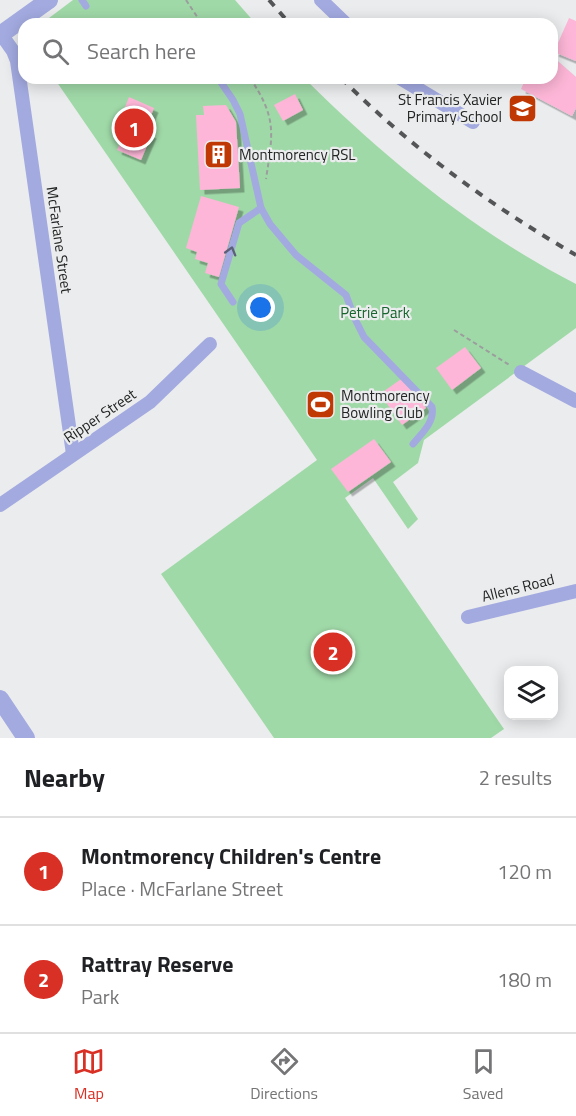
<!DOCTYPE html>
<meta charset="utf-8">
<style>
:root{--surface:#fff;--page:#f6f6f6;--text:#202124;--muted:#757577;--line:#e0e0e0;--accent:#d93025}
body{margin:0;font-family:"Titillium Web",sans-serif;background:var(--page);color:var(--text)}
.controls{position:absolute;right:18px;bottom:18px;display:grid;overflow:hidden;border-radius:12px;box-shadow:0 3px 15px #0003}
.controls button{width:54px;height:54px;display:grid;place-items:center;padding:0;border:0;border-bottom:2px solid var(--line);background:var(--surface);color:var(--text);font:30px sans-serif}
.you{position:absolute;left:261px;top:308px;width:21px;height:21px;margin:-15px;border:4px solid #fff;border-radius:50%;background:#1a73e8;box-shadow:0 0 0 9px #1a73e833}
.badge{display:grid;place-items:center;width:39px;height:39px;border-radius:50%;background:var(--accent);color:#fff;font-size:20px;font-weight:700}
.pin{position:absolute;translate:-50% -50%;border:3px solid #fff;box-shadow:0 2px 6px #0006}
.list{margin:0;padding:0;list-style:none}
h2{display:flex;justify-content:space-between;align-items:center;height:78px;margin:0;padding:0 24px;font-size:26px}
h2 small{font-size:20px;font-weight:400;color:var(--muted)}
.list li{display:grid;grid-template-columns:39px 1fr auto;gap:18px;align-items:center;box-sizing:border-box;height:108px;padding:0 24px;border-top:2px solid var(--line)}
.list b{display:block;font-size:22px;white-space:nowrap}
.list p{margin:0;font-size:20px;white-space:nowrap;color:var(--muted)}
.list em{font-size:20px;font-style:normal;color:var(--muted)}
.icon{flex:none;width:33px;height:33px;fill:none;stroke:currentColor;stroke-width:2;stroke-linecap:round;stroke-linejoin:round}
.map{position:relative;flex:none;width:576px;height:738px;overflow:hidden}
.search{position:absolute;background:var(--surface);box-shadow:0 3px 15px #0003;left:18px;right:18px;top:18px;height:66px;display:flex;align-items:center;gap:15px;box-sizing:border-box;padding:0 21px;border-radius:18px;color:var(--muted);font-size:22px}
.sheet{height:294px;background:var(--surface)}
nav{display:flex;justify-content:space-around;align-items:center;box-sizing:border-box;height:84px;border-top:2px solid var(--line);background:var(--surface);font-size:16px;color:var(--muted)}
nav a{display:grid;justify-items:center;gap:3px}
nav .on{color:var(--accent)}
.map>svg:first-child{display:block}
.green{fill:#a0d9a8}
.building{fill:#fdb6d7;filter:url(#shadow)}
.lines{fill:none;stroke-linecap:round;stroke-linejoin:round}
.path{stroke:#9c9d9d;stroke-width:2;stroke-dasharray:4.5 3;stroke-linecap:butt}
.service{stroke:#a3aae0;stroke-width:7}
.minor{stroke:#a3aae0;stroke-width:14}
.tertiary{stroke:#a3aae0;stroke-width:18}
.rail{stroke:#545556;stroke-width:4;stroke-dasharray:8 8;stroke-linecap:butt}
.oneway{stroke:#5d6079}
.labels{text-anchor:middle;stroke-width:4.5;stroke-linejoin:round;paint-order:stroke}
.poi-label{font-size:15px;fill:#232424;stroke:#ebeced;text-anchor:start}
.street-label{font-size:15px;fill:#232424;stroke:#ebeced}
.park-label{font-size:15px;fill:#16652c;stroke:#ebeced}
</style>
<div class="map">
<svg width="576" height="738" viewBox="0 0 576 738">
<defs>
<filter id="shadow"><feDropShadow dx="4.5" dy="4.5" stdDeviation="0" flood-color="#0004"/></filter>
</defs>
<rect width="100%" height="100%" fill="#ebeced"/>
<g class="green">
<path d="M 73,0 L 235,0 L 256,24 L 41,24 Z"/>
<path d="M 54,78 L 304,78 C 386,159 473,231 576,284 L 576,328 L 424,440 L 418,463 L 393,482 L 418,519 L 408,529 L 373,478 L 345,498 L 504,729 L 491,738 L 274,738 L 161,574 L 317,460 Z"/>
</g>
<g class="building">
<path d="M 569,18 L 576,21 L 576,61 L 554,52 Z"/>
<path d="M 552,56 L 576,77 L 576,108 L 572,116 L 521,89 L 526,78 L 552,78 Z"/>
<path d="M 295,94 L 303,110 L 283,121 L 274,105 Z"/>
<path d="M 129,97 L 154,108 L 145,131 L 152,134 L 141,160 L 117,150 L 122,138 L 119,137 L 124,124 L 119,122 Z"/>
<path d="M 226,105 L 236,122 L 240,188 L 200,190 L 196,115 L 204,115 L 203,106 Z"/>
<path d="M 201,196 L 239,207 L 219,277 L 205,273 L 208,263 L 195,259 L 197,252 L 186,248 Z"/>
<path d="M 465,347 L 481,368 L 452,390 L 436,368 Z"/>
<path d="M 404,377 L 426,408 L 402,425 L 380,394 Z"/>
<path d="M 374,439 L 391,462 L 348,492 L 331,469 Z"/>
</g>
<g class="lines">
<g class="path">
<path d="M 186,0 L 202,24"/>
<path d="M 250,78 C 277,118 273,133 266,179"/>
<path d="M 454,330 L 511,366"/>
</g>
<g class="service">
<path d="M 82,0 L 86,6"/>
<path d="M 218,78 L 233,100 L 240,114 L 261,208 L 270,224 L 296,255 L 346,295 L 354,317 L 364,337 L 432,407 C 435,422 422,433 413,444"/>
<path d="M 233,302 L 221,284 L 239,223 L 261,208"/>
</g>
<g class="minor">
<path d="M 321,0 L 346,24"/>
<path d="M 1,34 L 13,51 L 17,61 L 73,454"/>
<path d="M 400,78 L 473,122"/>
<path d="M 521,372 L 576,401"/>
<path d="M 0,505 L 150,402 L 210,344"/>
<path d="M 468,617 L 576,591"/>
</g>
<g class="tertiary">
<path d="M 0,35 L 49,0"/>
<path d="M 0,699 L 26,738"/>
</g>
<g class="rail">
<path d="M 269,0 L 290,24"/>
<path d="M 341,78 C 410,147 491,206 576,255"/>
</g>
</g>
<defs><path id="oneway-chevron" d="M-2-3.5L2.5 0L-2 3.5" fill="none" stroke-width="1.6" stroke-linecap="round" stroke-linejoin="round" transform="scale(1.5)"/></defs>
<use class="oneway" href="#oneway-chevron" transform="translate(231 251) rotate(-74)"/>
<defs>
<symbol id="school-square" viewBox="-11 -11 22 22"><rect x="-9" y="-9" width="18" height="18" rx="4" fill="#c03803" stroke="#ebeced"/><path d="M0-5L7-2L0 1L-7-2ZM-4 1L0 2.5L4 1V4Q0 6-4 4Z" fill="#fff"/></symbol>
<symbol id="building-square" viewBox="-11 -11 22 22"><rect x="-9" y="-9" width="18" height="18" rx="4" fill="#c03803" stroke="#ebeced"/><path d="M-4-6H4V6H1V3H-1V6H-4ZM-2.5-4.3h1.7v1.8h-1.7ZM.8-4.3h1.7v1.8H.8ZM-2.5-1h1.7V.8h-1.7ZM.8-1h1.7V.8H.8Z" fill="#fff"/></symbol>
<symbol id="stadium-square" viewBox="-11 -11 22 22"><rect x="-9" y="-9" width="18" height="18" rx="4" fill="#c03803" stroke="#ebeced"/><path d="M0-5a6.5 5 0 1 0 0 10a6.5 5 0 1 0 0-10ZM-3.5-1.8h7v3.6h-7Z" fill="#fff"/></symbol>
</defs>
<g fill-rule="evenodd">
<use href="#school-square" x="506" y="92" width="33" height="33"/>
<use href="#building-square" x="202" y="138" width="33" height="33"/>
<use href="#stadium-square" x="304" y="388" width="33" height="33"/>
</g>
<g class="labels">
<g class="poi-label">
<text x="502" y="105" text-anchor="end">St Francis Xavier<tspan x="502" dy="17">Primary School</tspan></text>
<text x="239" y="160">Montmorency RSL</text>
<text x="341" y="401">Montmorency<tspan x="341" dy="17">Bowling Club</tspan></text>
</g>
<g class="street-label">
<text transform="translate(59 240) rotate(82)" y="5">McFarlane Street</text>
<text transform="translate(100 416) rotate(-34)" y="5">Ripper Street</text>
<text transform="translate(518 588) rotate(-14)" y="5">Allens Road</text>
</g>
<g class="park-label">
<text x="375" y="318">Petrie Park</text>
</g>
</g>
</svg>
<div class="controls">
<button><svg class="icon" aria-label="layers" viewBox="0 0 24 24"><path d="M12 4l9 5-9 5-9-5zM3 14l9 5 9-5"/></svg></button>
</div>
<div class="you"></div>
<div class="pin badge" style="left:134px;top:128px">1</div>
<div class="pin badge" style="left:333px;top:652px">2</div>
<div class="search"><svg class="icon" aria-label="search" viewBox="0 0 24 24"><circle cx="10" cy="10" r="6"/><path d="M15 15l6 6"/></svg>Search here</div>
</div>
<section class="sheet">
<h2>Nearby<small>2 results</small></h2>
<ul class="list">
<li><span class="badge">1</span><div><b>Montmorency Children's Centre</b><p>Place · McFarlane Street</p></div><em>120 m</em></li>
<li><span class="badge">2</span><div><b>Rattray Reserve</b><p>Park</p></div><em>180 m</em></li>
</ul>
</section>
<nav>
<a class="on"><svg class="icon" aria-label="map" viewBox="0 0 24 24"><path d="M3 6l6-2 6 2 6-2v14l-6 2-6-2-6 2zM9 4v14M15 6v14"/></svg>Map</a>
<a><svg class="icon" aria-label="directions" viewBox="0 0 24 24"><path d="M12 3l9 9-9 9-9-9zM9 14v-3h6M13 9l2 2-2 2"/></svg>Directions</a>
<a><svg class="icon" aria-label="saved" viewBox="0 0 24 24"><path d="M7 4h10v16l-5-4-5 4z"/></svg>Saved</a>
</nav>
